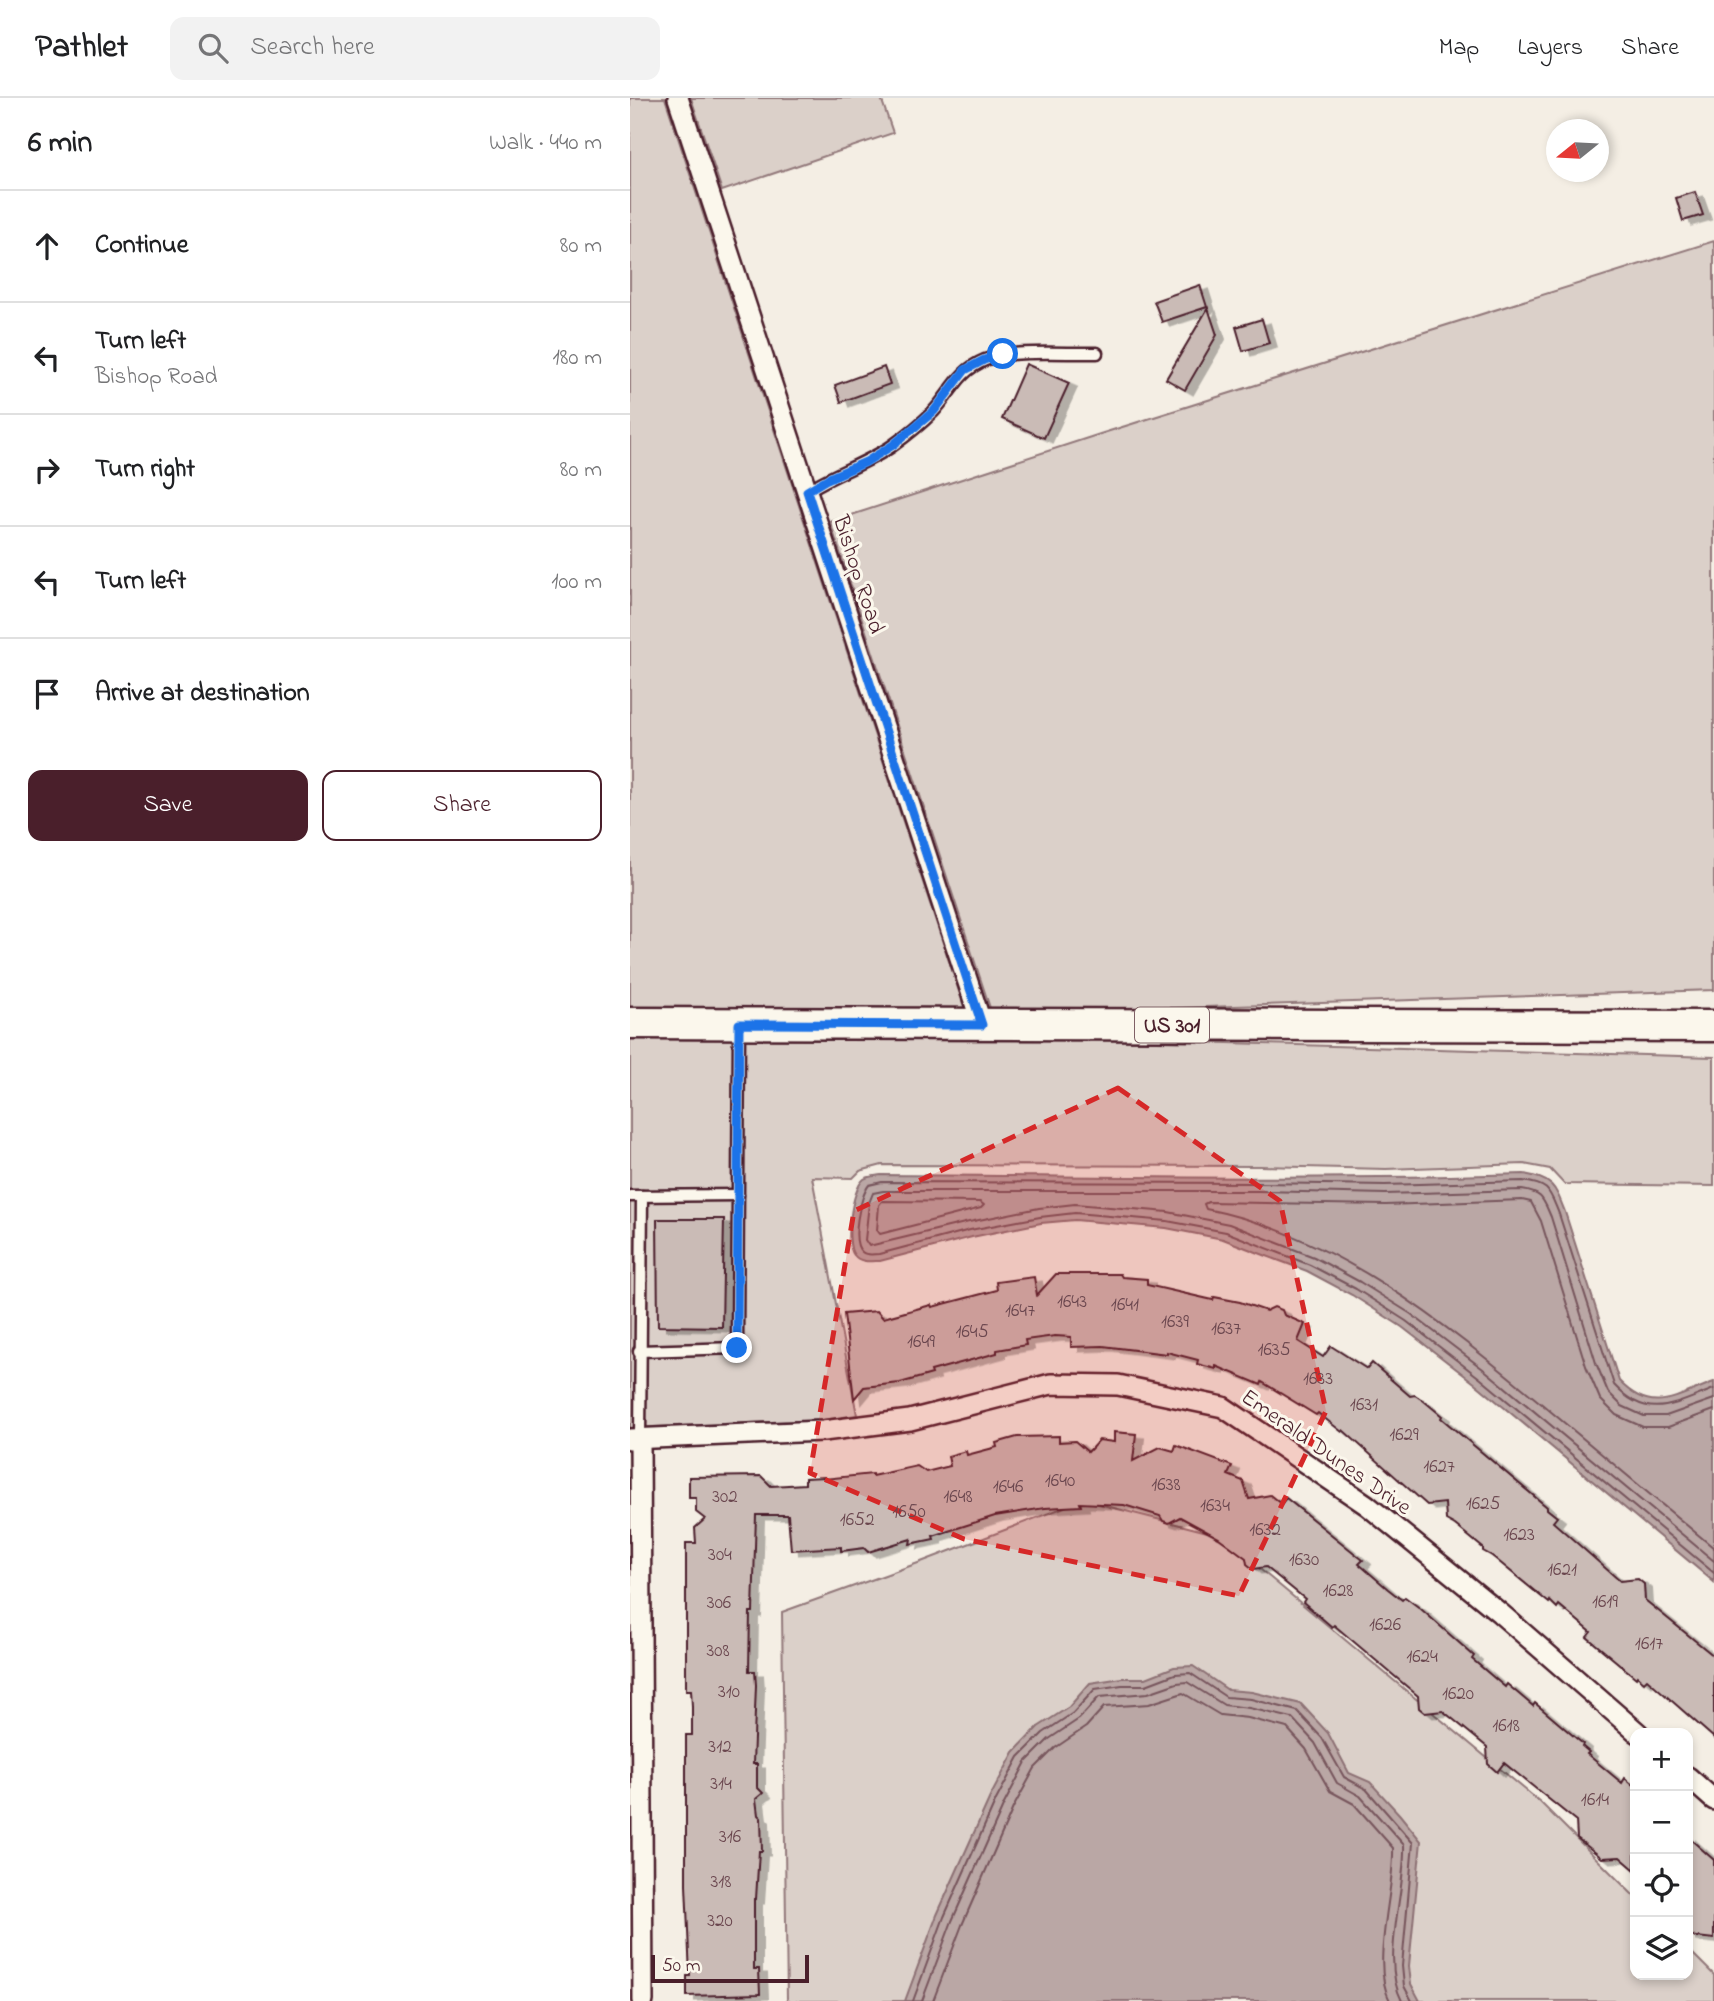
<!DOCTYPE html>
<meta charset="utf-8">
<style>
:root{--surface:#fff;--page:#f2f2f2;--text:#202124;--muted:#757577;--line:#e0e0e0;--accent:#4a1f2b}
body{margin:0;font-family:"Indie Flower",sans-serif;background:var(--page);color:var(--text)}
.controls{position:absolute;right:21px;bottom:21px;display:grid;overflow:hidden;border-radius:14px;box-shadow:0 4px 10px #0003}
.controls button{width:63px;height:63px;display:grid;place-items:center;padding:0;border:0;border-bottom:2px solid var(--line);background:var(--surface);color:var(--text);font:35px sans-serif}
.compass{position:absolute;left:916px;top:21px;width:63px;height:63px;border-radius:50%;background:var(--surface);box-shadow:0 4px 10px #0003;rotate:252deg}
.scale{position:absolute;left:21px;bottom:18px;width:158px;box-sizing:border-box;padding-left:7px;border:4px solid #4a1f2b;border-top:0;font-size:19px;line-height:24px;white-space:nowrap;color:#4a1f2b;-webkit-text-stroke:5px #fbf7ec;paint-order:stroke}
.stop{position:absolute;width:21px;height:21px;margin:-16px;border:5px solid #1a73e8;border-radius:50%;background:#fff}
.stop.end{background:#1a73e8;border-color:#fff;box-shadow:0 2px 7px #0008}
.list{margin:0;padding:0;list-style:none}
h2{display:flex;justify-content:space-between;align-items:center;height:91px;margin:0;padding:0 28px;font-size:30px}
h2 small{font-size:23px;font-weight:400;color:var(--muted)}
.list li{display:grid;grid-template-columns:46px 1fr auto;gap:21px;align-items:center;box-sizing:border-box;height:112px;padding:0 28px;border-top:2px solid var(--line)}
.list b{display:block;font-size:26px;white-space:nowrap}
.list p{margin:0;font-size:23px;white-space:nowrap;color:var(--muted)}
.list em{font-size:23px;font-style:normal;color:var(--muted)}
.actions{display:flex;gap:14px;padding:21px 28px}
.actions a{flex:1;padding:16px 0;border:2px solid var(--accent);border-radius:14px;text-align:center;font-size:24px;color:var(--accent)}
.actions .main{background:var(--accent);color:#fff}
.icon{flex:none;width:38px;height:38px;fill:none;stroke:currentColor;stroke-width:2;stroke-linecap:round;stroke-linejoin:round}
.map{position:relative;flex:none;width:1084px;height:1903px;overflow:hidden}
header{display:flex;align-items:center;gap:42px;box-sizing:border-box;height:98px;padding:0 35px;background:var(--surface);border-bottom:2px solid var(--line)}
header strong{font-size:33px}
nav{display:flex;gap:38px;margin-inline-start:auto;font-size:24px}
.search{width:490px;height:63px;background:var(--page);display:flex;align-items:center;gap:18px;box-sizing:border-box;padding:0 24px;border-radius:14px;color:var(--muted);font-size:26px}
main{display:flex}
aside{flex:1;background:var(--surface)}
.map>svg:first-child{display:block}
.green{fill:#dbd0c9;stroke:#92787a;stroke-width:2}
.water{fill:#baa7a5;stroke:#8d7174;stroke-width:2}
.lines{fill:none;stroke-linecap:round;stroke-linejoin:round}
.shore{stroke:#77555c;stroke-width:2}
.building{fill:#cabbb6;stroke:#4a1f2b;stroke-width:2;filter:url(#shadow)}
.service-casing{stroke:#4a1f2b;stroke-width:15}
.minor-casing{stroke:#4a1f2b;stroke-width:24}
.primary-casing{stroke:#4a1f2b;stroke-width:35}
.service{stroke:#fbf7ec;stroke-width:10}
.minor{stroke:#fbf7ec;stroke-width:19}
.primary{stroke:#fbf7ec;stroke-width:30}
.route{stroke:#1a73e8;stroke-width:9}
.marked{fill:#d62828;fill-opacity:0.2;stroke:#d62828;stroke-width:5;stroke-dasharray:14 9;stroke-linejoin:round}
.labels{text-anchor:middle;stroke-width:6;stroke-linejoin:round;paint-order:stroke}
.number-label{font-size:19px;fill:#6a464e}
.shield{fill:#fbf7ec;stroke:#7f6065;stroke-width:2}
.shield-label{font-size:21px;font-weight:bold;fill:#4a1f2b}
.street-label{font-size:23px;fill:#4a1f2b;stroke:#fbf7ec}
</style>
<header>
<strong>Pathlet</strong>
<div class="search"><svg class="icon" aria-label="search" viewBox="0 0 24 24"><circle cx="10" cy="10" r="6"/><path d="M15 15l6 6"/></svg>Search here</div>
<nav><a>Map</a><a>Layers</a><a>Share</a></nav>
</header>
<main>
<aside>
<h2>6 min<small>Walk · 440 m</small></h2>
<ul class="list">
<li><svg class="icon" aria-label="ahead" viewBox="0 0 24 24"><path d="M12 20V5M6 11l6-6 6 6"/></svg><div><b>Continue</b></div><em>80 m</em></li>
<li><svg class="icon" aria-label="left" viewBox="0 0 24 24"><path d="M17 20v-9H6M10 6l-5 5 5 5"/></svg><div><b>Turn left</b><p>Bishop Road</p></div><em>180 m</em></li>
<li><svg class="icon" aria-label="right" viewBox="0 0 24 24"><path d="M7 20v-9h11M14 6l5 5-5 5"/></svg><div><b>Turn right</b></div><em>80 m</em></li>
<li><svg class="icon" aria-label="left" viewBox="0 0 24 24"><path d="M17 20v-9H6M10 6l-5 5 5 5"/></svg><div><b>Turn left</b></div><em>100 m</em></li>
<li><svg class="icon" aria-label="arrive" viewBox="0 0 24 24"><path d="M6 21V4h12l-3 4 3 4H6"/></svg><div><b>Arrive at destination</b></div></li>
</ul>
<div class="actions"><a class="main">Save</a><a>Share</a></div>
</aside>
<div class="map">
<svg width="1084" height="1903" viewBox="0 0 1084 1903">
<defs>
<filter id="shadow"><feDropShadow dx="8" dy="4.5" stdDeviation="0" flood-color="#0004"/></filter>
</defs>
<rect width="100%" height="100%" fill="#f4eee4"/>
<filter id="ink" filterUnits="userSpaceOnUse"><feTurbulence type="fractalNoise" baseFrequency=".0143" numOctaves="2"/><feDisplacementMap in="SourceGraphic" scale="14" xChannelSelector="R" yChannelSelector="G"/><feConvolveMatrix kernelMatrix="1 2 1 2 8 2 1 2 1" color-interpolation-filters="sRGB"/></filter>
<g filter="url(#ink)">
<g class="green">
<path d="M 0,0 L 35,0 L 336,915 L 0,914 Z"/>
<path d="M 61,0 L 251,0 L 263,35 L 92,93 Z"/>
<path d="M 1084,143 L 1084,892 L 362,916 L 200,424 L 470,336 Z"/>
<path d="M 0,936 L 354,938 L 1084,959 L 1084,1088 L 934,1086 L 920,1071 L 894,1066 L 756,1071 L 629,1068 L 252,1067 L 230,1073 L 223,1080 L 182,1079 L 227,1317 L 193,1322 L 0,1330 Z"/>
<path d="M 453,1402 L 589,1437 L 910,1704 L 1005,1799 L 1005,1877 L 1058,1877 L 1058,1851 L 1084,1877 L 1084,1903 L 157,1903 L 152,1514 L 291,1464 Z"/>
</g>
<g class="water">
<path d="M 894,1076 C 923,1081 925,1088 935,1114 L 989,1283 C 1022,1318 1046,1298 1084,1284 L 1084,1484 L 847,1287 L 772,1229 L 722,1197 L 677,1173 L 634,1157 L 593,1141 L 536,1130 L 445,1122 L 411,1125 L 342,1139 L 250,1163 C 241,1163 230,1165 224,1157 C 214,1145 222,1090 234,1081 C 238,1078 246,1078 251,1077 C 465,1078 680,1083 894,1076 Z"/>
<path d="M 563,1568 L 598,1592 L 622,1594 L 671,1606 L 698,1635 L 719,1675 L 740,1684 L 770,1717 L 791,1743 L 779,1868 L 781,1886 L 790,1903 L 275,1903 L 307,1817 L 360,1699 L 384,1654 L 408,1629 L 439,1609 L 460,1585 L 492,1580 L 516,1580 L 544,1569 Z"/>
</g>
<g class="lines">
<g class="shore">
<path d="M 252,1103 L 350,1104 L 354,1107 L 351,1110 L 250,1136 L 247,1132 L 249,1107 Z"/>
<path d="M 1084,1291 C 1044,1306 1018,1324 984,1287 L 929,1116 C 919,1092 920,1087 893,1083 L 755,1087 L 628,1085 L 252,1084 L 239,1087 C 230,1098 220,1144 232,1154 C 237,1158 243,1156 249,1156 L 340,1132 L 410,1119 L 445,1115 L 537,1123 L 596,1134 L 680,1167 L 726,1191 L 776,1223 L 851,1281 L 1084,1475"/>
<path d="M 1084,1301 L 1036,1318 L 1014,1318 L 992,1308 L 978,1294 L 966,1265 L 921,1119 C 913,1101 913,1095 892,1092 L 755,1096 L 628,1093 L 253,1093 L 243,1095 L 239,1105 L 235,1142 L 239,1148 L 339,1124 L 409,1110 L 445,1106 L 538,1114 L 599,1126 L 684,1159 L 730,1184 L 781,1216 L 857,1274 L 1084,1463"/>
<path d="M 1084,1312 L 1038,1329 L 1013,1329 L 986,1317 L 970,1301 L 956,1268 L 911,1123 L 901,1104 L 892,1102 L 756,1107 L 578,1104 L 574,1106 L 576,1111 C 707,1137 813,1224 913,1307 C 970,1354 1027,1402 1084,1450"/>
<path d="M 283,1903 L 314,1819 L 366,1702 L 389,1659 L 413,1635 L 443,1615 L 465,1591 L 492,1587 L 516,1587 L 545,1576 L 560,1575 L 596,1599 L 621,1601 L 667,1613 L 692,1640 L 714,1679 L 736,1691 L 783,1745 L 772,1868 L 774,1888 L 782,1903"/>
<path d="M 292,1903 L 322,1823 L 374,1706 L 396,1664 L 419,1641 L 449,1621 L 469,1599 L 518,1595 L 547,1585 L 557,1584 L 594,1607 L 619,1610 L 662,1620 L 685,1645 L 707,1685 L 730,1698 L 774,1747 C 776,1794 750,1862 772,1903"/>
<path d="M 303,1903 L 332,1827 L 383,1710 L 405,1670 L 425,1650 L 456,1629 L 474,1609 L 519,1606 L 553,1595 L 590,1617 L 618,1620 L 657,1630 L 676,1651 L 700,1693 L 724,1706 L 763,1750 C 765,1793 740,1865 760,1903"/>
</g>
</g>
<g class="building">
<path d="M 1065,94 L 1073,117 L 1053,123 L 1046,100 Z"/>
<path d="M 570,187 L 577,209 L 532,224 L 524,203 Z"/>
<path d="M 578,210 L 587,237 L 555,292 L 536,281 Z"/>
<path d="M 632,221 L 639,245 L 613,253 L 606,229 Z"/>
<path d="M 396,266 L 439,285 L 414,340 L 372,321 Z"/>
<path d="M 254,269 L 260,286 L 211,304 L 205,287 Z"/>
<path d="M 27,1121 L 94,1121 L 92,1229 L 28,1228 Z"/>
<path d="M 426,1176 L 490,1176 L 492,1179 L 517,1181 L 517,1187 L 583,1202 L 584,1199 L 610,1204 L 636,1213 L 644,1209 L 652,1212 L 654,1217 L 675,1226 L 668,1243 L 693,1259 L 701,1248 L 737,1271 L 742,1265 L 780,1298 L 785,1297 L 794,1303 L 812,1318 L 811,1320 L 917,1409 L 917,1411 L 927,1419 L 923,1424 L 990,1483 L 1008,1481 L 1014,1486 L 1015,1502 L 1084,1558 L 1084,1640 L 1017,1581 L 1014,1584 L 1007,1578 L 1006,1580 L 957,1539 L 961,1534 L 929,1507 L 927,1510 L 920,1503 L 919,1505 L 862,1458 L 853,1453 L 853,1450 L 825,1427 L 816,1422 L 815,1405 L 797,1407 L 713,1332 L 712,1334 L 688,1315 L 686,1317 L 632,1284 L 631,1287 L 586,1268 L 586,1271 L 567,1266 L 568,1262 L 537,1254 L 537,1256 L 473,1248 L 441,1249 L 441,1239 L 425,1238 L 395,1242 L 396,1247 L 367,1252 L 367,1255 L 301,1273 L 302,1276 L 270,1285 L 234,1289 L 224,1301 L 214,1216 L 247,1213 L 253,1220 L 301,1207 L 302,1209 L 367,1192 L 366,1184 L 404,1179 L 407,1197 Z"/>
<path d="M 484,1334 L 506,1336 L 503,1363 L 530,1349 L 544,1353 L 546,1347 L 602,1368 L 598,1377 L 613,1383 L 619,1401 L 640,1397 L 651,1406 L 656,1400 L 733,1462 L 729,1466 L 758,1491 L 772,1502 L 775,1499 L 791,1511 L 844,1558 L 842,1561 L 875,1589 L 877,1586 L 903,1608 L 905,1605 L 953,1646 L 952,1648 L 959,1654 L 957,1656 L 992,1685 L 995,1680 L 1005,1689 L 1005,1772 L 990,1759 L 972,1760 L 947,1740 L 946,1723 L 874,1665 L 867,1674 L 858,1666 L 857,1649 L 813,1613 L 795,1615 L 789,1610 L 788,1598 L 704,1527 L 702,1529 L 673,1504 L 675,1501 L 636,1469 L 623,1471 L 617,1466 L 616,1460 L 589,1440 L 550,1419 L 539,1425 L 533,1423 L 530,1418 L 494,1407 L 450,1405 L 451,1408 L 415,1410 L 365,1418 L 303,1438 L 304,1441 L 280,1446 L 281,1441 L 238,1454 L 234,1450 L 211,1453 L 211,1449 L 161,1452 L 158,1417 L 126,1417 L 123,1514 L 120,1514 L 119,1573 L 125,1573 L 126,1587 L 123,1666 L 127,1666 L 127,1689 L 133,1695 L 126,1701 L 128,1717 L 131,1720 L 132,1753 L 129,1753 L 126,1801 L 124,1801 L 124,1871 L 129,1871 L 130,1896 L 57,1898 L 57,1878 L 60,1878 L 56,1787 L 56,1637 L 62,1637 L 62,1608 L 61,1592 L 56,1592 L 56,1445 L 66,1445 L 65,1430 L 75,1421 L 66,1414 L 66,1400 L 59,1400 L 59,1379 L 131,1378 L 141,1388 L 175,1386 L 175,1380 L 194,1379 L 194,1381 L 242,1376 L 242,1378 L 287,1368 L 296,1374 L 320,1368 L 318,1358 L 336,1353 L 337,1357 L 367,1349 L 366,1345 L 387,1339 L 429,1338 L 429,1344 L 445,1343 L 458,1354 L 469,1342 L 484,1344 Z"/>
<path d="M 1058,1739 L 1084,1762 L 1084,1841 L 1058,1838 Z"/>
</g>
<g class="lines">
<defs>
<g id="service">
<path d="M 177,393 C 205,375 236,366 262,348 C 276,338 291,326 303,314 C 322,294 328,273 355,262 C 381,251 436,256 467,255"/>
<path d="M 0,1098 L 108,1097"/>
<path d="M 9,1253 L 107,1250 L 109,930"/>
<path d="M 10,1341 L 12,1098"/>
</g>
<g id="minor">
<path d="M 48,0 L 352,927"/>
<path d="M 0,1341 L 193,1333 L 280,1322 L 421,1286 L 488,1287 L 593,1309 L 737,1407 L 870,1515 L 1008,1635"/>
<path d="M 10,1341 L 13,1903"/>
<path d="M 1058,1679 L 1084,1702"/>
</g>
<path id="primary" d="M 0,925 L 1084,928"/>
</defs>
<use href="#service" class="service-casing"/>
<use href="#minor" class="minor-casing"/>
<use href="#primary" class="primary-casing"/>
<use href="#service" class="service"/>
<use href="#minor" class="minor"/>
<use href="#primary" class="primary"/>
</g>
</g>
<g class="lines" filter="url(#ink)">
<path class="route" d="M 107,1250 L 109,926 L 352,927 L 177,393 L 197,381 L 236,364 L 263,347 L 304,313 L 335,272 L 354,262 L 373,256"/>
</g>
<path class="marked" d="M 488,990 L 650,1103 L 696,1313 L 609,1498 L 334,1441 L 180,1375 L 224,1113 Z"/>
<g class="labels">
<g class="number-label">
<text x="442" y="1209">1643</text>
<text x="495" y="1212">1641</text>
<text x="390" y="1218">1647</text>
<text x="545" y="1229">1639</text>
<text x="596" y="1236">1637</text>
<text x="342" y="1239">1645</text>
<text x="291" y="1249">1649</text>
<text x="644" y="1257">1635</text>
<text x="688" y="1286">1633</text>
<text x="734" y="1312">1631</text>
<text x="774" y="1342">1629</text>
<text x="809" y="1374">1627</text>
<text x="430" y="1388">1640</text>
<text x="536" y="1392">1638</text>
<text x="378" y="1394">1646</text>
<text x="95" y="1404">302</text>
<text x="328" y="1404">1648</text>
<text x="853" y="1411">1625</text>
<text x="585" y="1413">1634</text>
<text x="279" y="1419">1650</text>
<text x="227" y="1427">1652</text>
<text x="635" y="1437">1632</text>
<text x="889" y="1442">1623</text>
<text x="90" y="1462">304</text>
<text x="674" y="1467">1630</text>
<text x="932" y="1477">1621</text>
<text x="708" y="1498">1628</text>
<text x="975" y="1509">1619</text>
<text x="89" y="1510">306</text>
<text x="755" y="1532">1626</text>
<text x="1019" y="1551">1617</text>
<text x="88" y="1558">308</text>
<text x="792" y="1564">1624</text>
<text x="99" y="1599">310</text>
<text x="828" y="1601">1620</text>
<text x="876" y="1633">1618</text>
<text x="90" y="1654">312</text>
<text x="91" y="1691">314</text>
<text x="965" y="1707">1614</text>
<text x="100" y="1744">316</text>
<text x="91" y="1789">318</text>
<text x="90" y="1828">320</text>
</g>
<rect class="shield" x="505" y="909.5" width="74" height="35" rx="5"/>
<g class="shield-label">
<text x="542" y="934">US 301</text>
</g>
<g class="street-label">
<text transform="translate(230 476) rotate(72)" y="8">Bishop Road</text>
<text transform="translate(697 1353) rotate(35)" y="8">Emerald Dunes Drive</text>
</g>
</g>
</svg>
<div class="controls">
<button>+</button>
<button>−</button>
<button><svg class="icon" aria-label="locate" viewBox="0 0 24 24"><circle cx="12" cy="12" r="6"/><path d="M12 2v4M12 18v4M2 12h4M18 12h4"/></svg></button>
<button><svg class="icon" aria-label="layers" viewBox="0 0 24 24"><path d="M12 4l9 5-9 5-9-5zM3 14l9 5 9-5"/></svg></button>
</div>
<svg class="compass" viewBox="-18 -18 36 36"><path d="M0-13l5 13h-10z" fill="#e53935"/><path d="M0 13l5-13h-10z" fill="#757577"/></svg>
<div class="scale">50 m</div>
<div class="stop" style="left:373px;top:256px"></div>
<div class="stop end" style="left:107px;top:1250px"></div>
</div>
</main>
